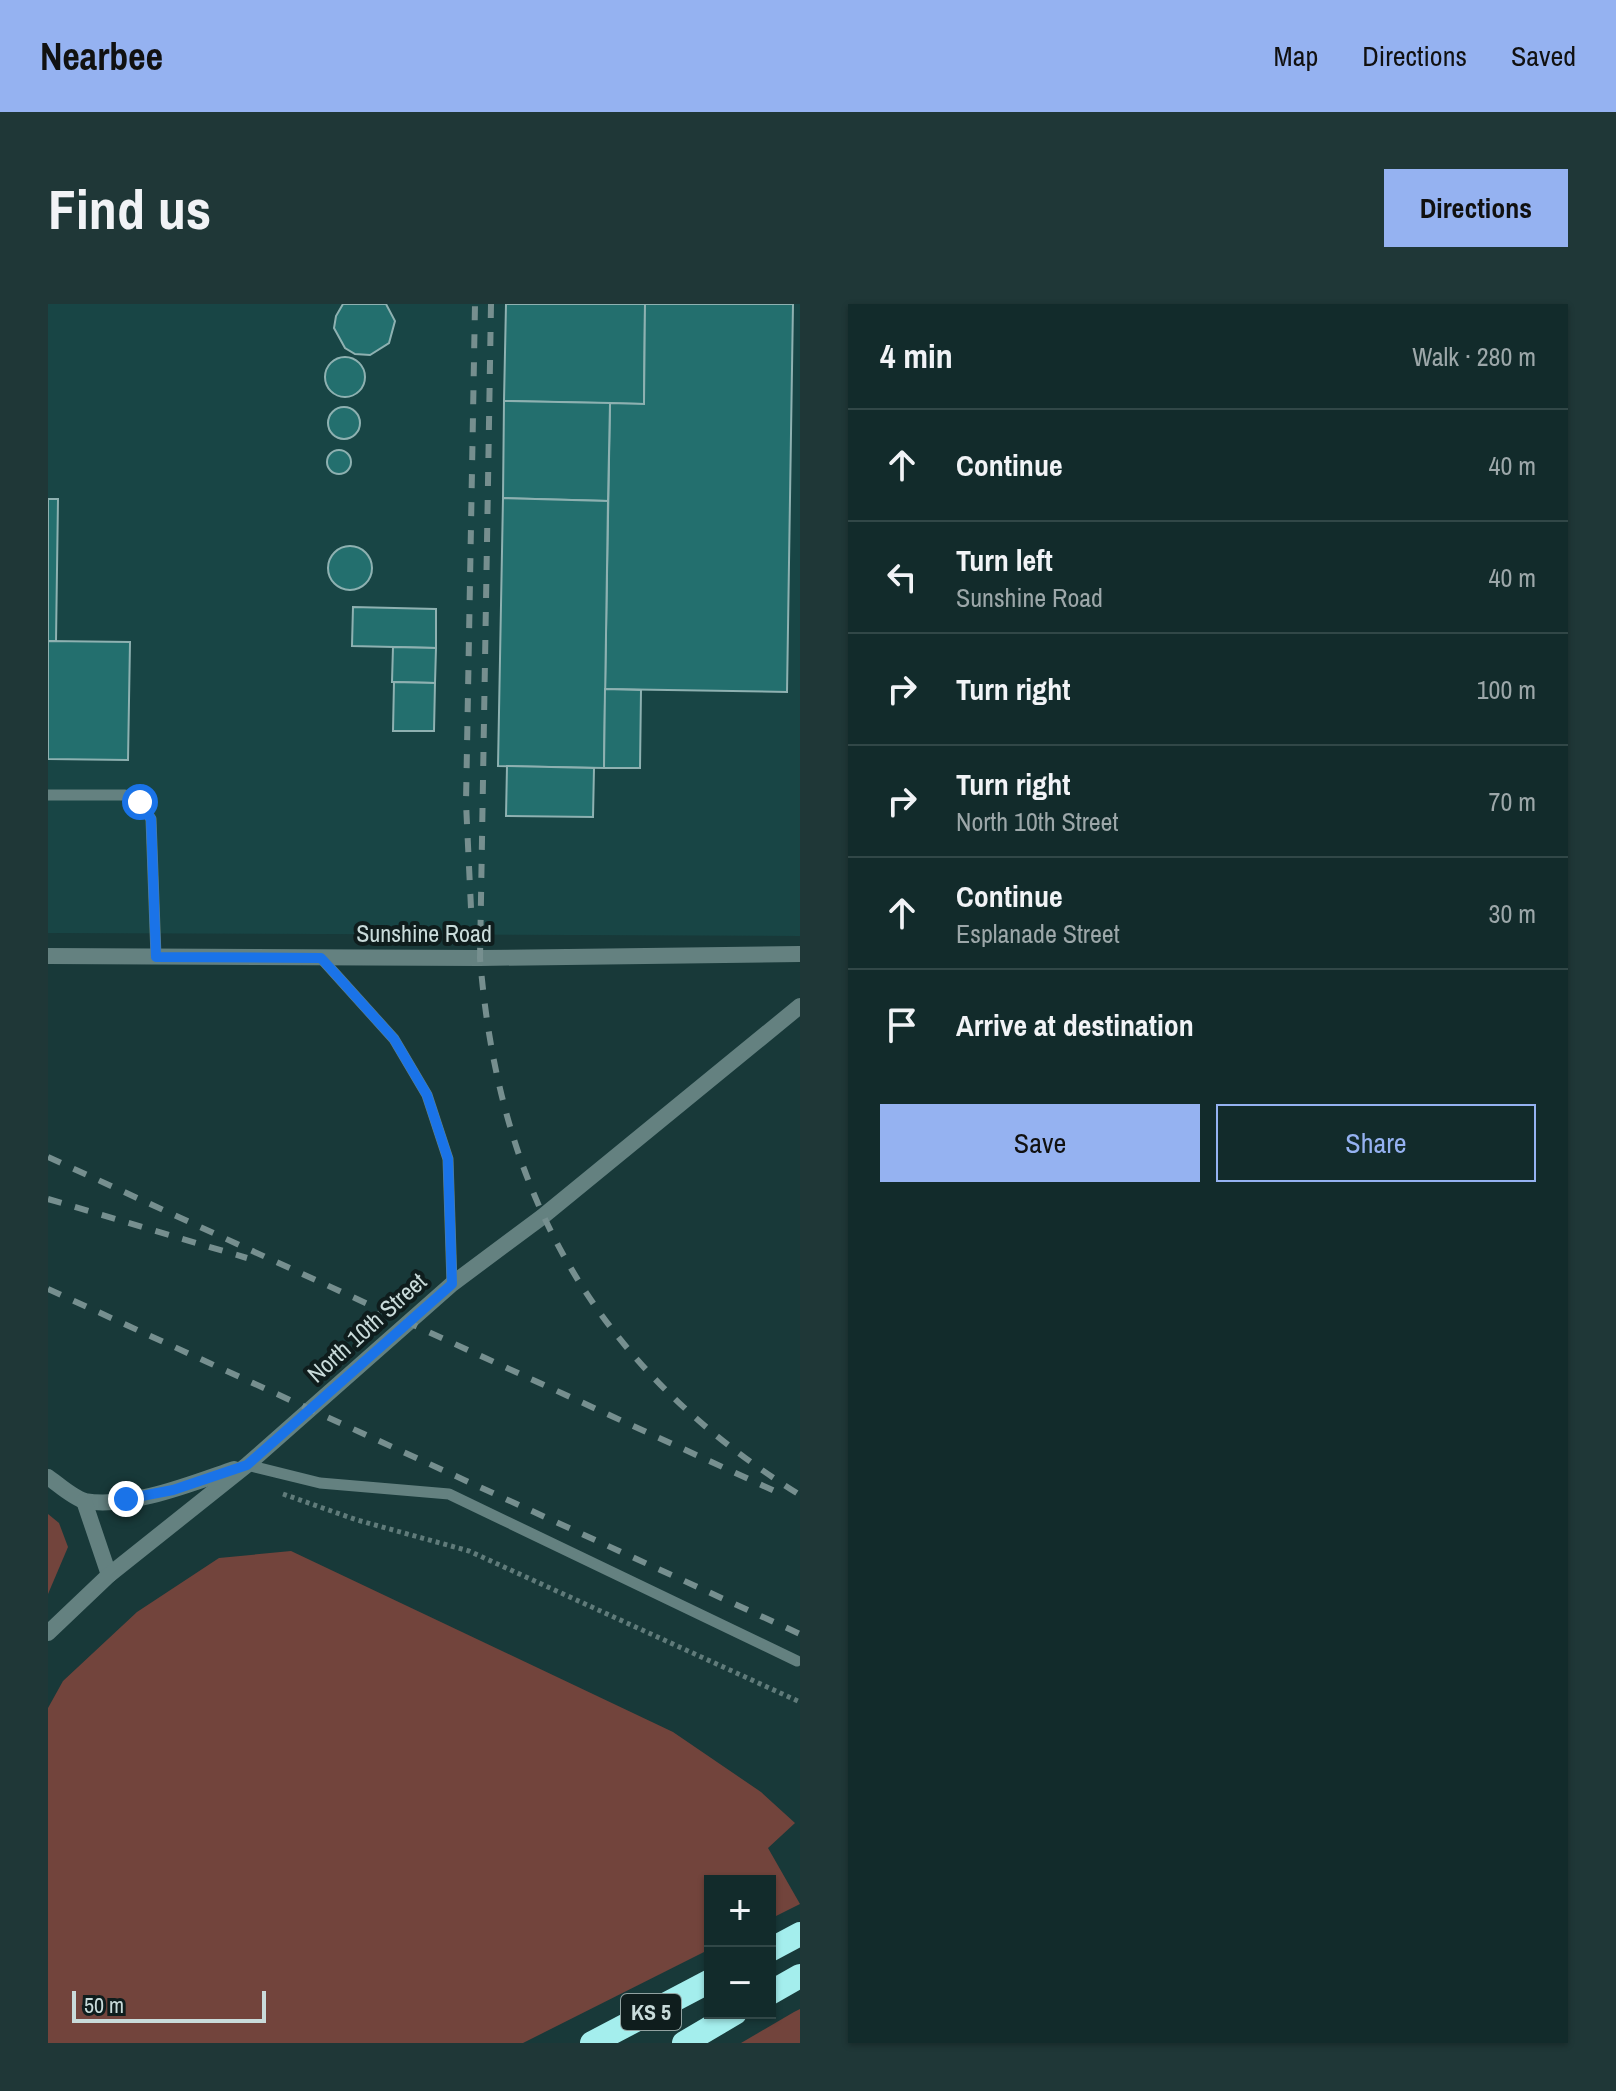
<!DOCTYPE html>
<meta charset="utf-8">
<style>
:root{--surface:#122b2b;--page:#1f3737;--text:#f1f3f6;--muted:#9ca7a9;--line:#314747;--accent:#95b2f1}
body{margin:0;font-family:"Archivo Narrow",sans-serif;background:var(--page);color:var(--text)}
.controls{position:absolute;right:24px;bottom:24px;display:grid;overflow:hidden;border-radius:0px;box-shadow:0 2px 6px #0004}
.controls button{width:72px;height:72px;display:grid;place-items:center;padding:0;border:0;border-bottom:2px solid var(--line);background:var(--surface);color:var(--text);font:40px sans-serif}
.scale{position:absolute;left:24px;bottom:20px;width:194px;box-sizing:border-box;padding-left:8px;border:4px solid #c9dbda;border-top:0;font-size:22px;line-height:28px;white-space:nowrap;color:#c9dbda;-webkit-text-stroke:6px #0f1d1d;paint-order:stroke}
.stop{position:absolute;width:24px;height:24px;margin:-18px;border:6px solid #1a73e8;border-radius:50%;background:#fff}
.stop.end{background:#1a73e8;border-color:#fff;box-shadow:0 2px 8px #0008}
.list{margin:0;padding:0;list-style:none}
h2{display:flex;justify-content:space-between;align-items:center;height:104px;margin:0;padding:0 32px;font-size:34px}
h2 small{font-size:26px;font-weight:400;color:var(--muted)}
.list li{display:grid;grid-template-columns:52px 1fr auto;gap:24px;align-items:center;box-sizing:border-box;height:112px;padding:0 32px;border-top:2px solid var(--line)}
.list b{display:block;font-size:30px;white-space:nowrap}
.list p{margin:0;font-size:26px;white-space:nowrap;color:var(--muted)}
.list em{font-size:26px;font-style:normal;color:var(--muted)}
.actions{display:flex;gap:16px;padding:24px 32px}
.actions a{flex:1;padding:18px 0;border:2px solid var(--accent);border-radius:0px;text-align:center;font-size:28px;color:var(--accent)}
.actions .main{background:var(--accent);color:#111}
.icon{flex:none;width:44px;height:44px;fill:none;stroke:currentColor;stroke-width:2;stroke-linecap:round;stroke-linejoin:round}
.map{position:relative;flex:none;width:752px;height:1739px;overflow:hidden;border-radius:0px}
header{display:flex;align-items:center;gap:48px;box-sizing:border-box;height:112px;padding:0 40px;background:var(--accent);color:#111}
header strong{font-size:38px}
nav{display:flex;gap:44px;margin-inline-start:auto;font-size:28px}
.intro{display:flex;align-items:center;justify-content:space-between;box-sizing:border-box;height:192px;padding:0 48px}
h1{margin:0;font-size:56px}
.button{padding:20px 36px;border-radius:0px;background:var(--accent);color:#111;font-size:28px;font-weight:700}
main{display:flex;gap:48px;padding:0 48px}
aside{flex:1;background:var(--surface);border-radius:0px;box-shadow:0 2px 6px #0004}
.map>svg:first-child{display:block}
.built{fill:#184545}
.green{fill:#72443c}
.building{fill:#236f6e;stroke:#8eb1b1;stroke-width:2}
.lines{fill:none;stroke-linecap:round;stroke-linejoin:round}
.path{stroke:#607b7a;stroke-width:5;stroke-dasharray:4 4;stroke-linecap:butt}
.service{stroke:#648180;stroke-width:11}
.minor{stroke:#648180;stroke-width:16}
.motorway{stroke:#a4eeed;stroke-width:24}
.rail{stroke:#768f8f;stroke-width:6;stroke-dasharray:14 14;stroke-linecap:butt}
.route{stroke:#1a73e8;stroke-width:10}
.labels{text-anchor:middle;stroke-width:8;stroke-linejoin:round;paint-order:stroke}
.shield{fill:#0f1d1d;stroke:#91a2a1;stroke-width:2}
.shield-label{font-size:22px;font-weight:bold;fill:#c9dbda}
.street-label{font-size:24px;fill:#c9dbda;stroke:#0f1d1d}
</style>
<header>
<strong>Nearbee</strong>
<nav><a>Map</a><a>Directions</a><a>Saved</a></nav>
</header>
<div class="intro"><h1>Find us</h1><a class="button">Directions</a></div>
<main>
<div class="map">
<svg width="752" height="1739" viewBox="0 0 752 1739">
<rect width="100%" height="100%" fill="#183939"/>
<path class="built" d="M 0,0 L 752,0 L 752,632 L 0,629 Z"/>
<g class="green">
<path d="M 0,1210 L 11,1219 L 20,1243 L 0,1290 Z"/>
<path d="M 243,1247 L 625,1428 L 713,1488 L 747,1519 L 720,1544 L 752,1600 L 722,1615 L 722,1577 L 662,1577 L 662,1645 L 475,1739 L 0,1739 L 0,1404 L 15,1377 L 89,1308 L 171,1254 Z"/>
<path d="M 752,1705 L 752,1739 L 693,1739 L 746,1708 Z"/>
</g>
<g class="building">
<path d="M 295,0 L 338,0 L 347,17 L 341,39 L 322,51 L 307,50 L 297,44 L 286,24 L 288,12 Z"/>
<path d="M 458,0 L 597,0 L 596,100 L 456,97 Z"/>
<path d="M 597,0 L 745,0 L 739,388 L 557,385 L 562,99 L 596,100 Z"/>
<circle cx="297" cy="73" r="20"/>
<path d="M 456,97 L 562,99 L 560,197 L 455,194 Z"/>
<circle cx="296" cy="119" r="16"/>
<circle cx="291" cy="158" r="12"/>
<path d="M 455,194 L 560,197 L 556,464 L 450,462 Z"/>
<path d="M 0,195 L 10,195 L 8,337 L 0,337 Z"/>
<circle cx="302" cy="264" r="22"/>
<path d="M 305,303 L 388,305 L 388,344 L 304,342 Z"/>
<path d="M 0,337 L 82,338 L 80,456 L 0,455 Z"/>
<path d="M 345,343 L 388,344 L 387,379 L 344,378 Z"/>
<path d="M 346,378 L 387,379 L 386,427 L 345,427 Z"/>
<path d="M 557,385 L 593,386 L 592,464 L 556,464 Z"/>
<path d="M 459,462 L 546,464 L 545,513 L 458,512 Z"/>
</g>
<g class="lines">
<path class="path" d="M 235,1190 L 309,1216 L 421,1247 L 752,1398"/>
<g class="service">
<path d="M 0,491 L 77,491 L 92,498 L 103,515 L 108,653"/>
<path d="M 273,654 L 346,735 L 379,791 L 400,855 L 404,980"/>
<path d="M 199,1161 L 272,1179 L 401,1190 L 749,1357"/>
</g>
<g class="minor">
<path d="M 0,652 L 432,654 L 752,650"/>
<path d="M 0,1173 C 10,1180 25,1194 37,1197 C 81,1205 145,1179 186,1165"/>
<path d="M 36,1197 L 61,1271"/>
<path d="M 0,1329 L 61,1271 L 199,1161 L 404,980 L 494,913 L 752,702"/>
</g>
<g class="motorway">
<path d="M 722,1646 L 752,1630"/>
<path d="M 722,1689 L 752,1672"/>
<path d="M 544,1739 L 662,1677"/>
<path d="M 636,1739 L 687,1709"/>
</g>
<g class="rail">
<path d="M 443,0 L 432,654 C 451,891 548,1064 752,1191"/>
<path d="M 423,604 L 418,499 L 427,0"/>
<path d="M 0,853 L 731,1189"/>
<path d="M 0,895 L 199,954"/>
<path d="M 0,985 L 752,1330"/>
</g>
</g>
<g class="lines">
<path class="route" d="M 78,1195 L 125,1186 L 199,1161 L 404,980 L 400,855 L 379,791 L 346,735 L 273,654 L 108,653 L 103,515 L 92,498"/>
</g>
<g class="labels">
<rect class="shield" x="573" y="1690" width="60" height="36" rx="6"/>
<g class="shield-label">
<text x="603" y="1716">KS 5</text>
</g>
<g class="street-label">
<text x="376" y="638">Sunshine Road</text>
<text transform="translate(319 1024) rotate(-42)" y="8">North 10th Street</text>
</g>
</g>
</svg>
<div class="controls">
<button>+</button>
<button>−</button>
</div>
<div class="scale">50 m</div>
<div class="stop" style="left:92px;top:498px"></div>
<div class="stop end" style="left:78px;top:1195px"></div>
</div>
<aside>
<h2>4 min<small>Walk · 280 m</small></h2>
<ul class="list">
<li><svg class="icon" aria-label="ahead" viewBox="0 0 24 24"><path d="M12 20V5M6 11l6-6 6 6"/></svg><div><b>Continue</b></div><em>40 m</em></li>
<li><svg class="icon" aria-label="left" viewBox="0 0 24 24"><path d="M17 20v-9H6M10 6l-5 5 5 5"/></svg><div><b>Turn left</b><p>Sunshine Road</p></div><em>40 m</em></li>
<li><svg class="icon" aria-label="right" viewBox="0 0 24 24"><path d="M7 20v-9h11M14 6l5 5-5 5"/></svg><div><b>Turn right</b></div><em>100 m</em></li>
<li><svg class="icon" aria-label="right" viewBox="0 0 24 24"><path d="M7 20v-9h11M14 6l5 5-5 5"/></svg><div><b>Turn right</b><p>North 10th Street</p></div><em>70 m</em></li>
<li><svg class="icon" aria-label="ahead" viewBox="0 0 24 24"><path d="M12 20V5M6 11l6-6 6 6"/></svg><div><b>Continue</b><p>Esplanade Street</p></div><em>30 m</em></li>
<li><svg class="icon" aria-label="arrive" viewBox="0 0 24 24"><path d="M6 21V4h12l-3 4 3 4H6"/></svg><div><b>Arrive at destination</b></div></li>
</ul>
<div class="actions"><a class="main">Save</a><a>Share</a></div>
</aside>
</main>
